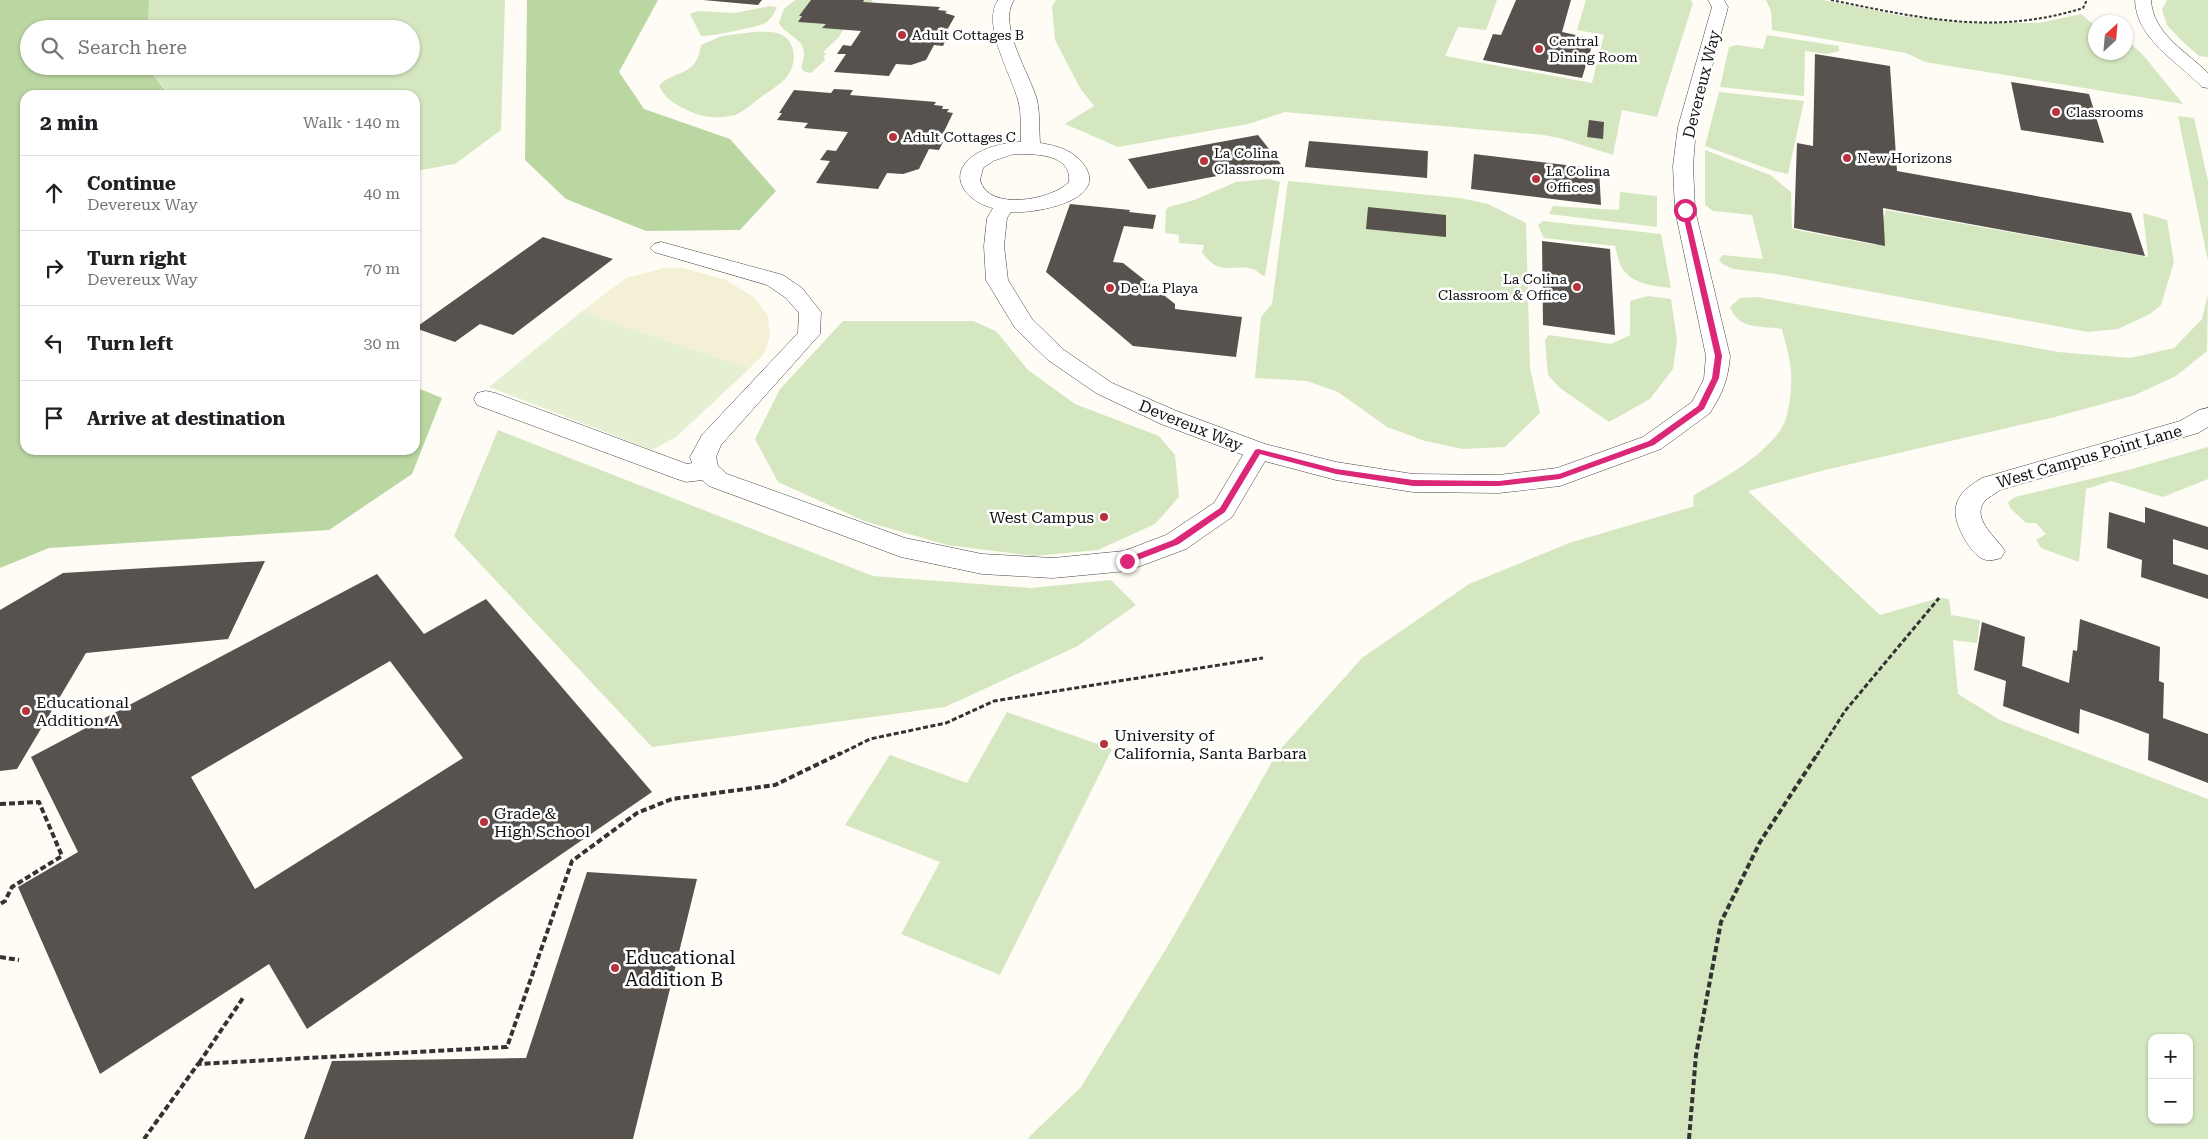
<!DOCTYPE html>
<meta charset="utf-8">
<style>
:root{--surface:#fff;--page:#f6f6f6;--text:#202124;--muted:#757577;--line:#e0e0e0}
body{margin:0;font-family:"Roboto Serif",serif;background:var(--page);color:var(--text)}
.controls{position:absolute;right:15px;bottom:15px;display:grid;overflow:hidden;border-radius:10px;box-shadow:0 1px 4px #0004}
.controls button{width:45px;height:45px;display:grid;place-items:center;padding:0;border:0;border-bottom:1px solid var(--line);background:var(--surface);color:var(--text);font:25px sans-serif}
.compass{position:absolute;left:2088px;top:15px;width:45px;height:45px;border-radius:50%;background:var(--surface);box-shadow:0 1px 4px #0004;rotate:26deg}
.stop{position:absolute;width:15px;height:15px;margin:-11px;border:4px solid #db2777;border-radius:50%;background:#fff}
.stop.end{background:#db2777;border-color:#fff;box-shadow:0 1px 5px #0008}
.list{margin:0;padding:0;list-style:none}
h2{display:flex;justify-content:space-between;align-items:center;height:65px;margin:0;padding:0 20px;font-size:21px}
h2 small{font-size:16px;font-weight:400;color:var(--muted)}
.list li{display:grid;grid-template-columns:32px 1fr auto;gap:15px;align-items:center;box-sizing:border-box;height:75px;padding:0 20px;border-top:1px solid var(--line)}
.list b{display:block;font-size:19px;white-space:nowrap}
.list p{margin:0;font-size:16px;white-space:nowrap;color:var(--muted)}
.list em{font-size:16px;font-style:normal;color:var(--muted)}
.icon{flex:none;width:28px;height:28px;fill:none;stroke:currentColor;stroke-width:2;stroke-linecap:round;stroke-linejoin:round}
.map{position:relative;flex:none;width:2208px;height:1139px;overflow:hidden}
.search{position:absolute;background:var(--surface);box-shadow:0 1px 4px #0004;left:20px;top:20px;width:400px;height:55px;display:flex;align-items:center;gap:12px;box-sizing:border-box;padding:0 18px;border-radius:28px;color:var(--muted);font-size:19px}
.panel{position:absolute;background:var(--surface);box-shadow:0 1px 4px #0004;left:20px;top:90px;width:400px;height:365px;border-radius:15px}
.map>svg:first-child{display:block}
.farmland{fill:#f3f0d6}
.green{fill:#d5e7c0;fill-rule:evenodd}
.forest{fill:#bad6a1}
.pitch{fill:#e5efd1}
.building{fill:#58524e;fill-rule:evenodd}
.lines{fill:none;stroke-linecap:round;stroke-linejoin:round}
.lane-casing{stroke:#444;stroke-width:1}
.street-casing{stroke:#444;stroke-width:1}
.path-far2{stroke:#333;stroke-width:2;stroke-dasharray:3 2;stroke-linecap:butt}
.path-far1{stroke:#333;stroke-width:3;stroke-dasharray:5 2.5;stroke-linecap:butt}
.path{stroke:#333;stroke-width:4;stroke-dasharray:6 3;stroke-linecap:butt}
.lane{fill:#fff;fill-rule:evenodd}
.street{fill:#fff;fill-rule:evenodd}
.route{fill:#db2777}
.poi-dot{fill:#b6333c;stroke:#fff;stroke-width:2}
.labels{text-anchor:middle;stroke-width:5;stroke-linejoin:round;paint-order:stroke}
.far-poi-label{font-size:14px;fill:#111;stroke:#fff;text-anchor:start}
.street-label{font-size:16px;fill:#111;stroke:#fff}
.poi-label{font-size:16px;fill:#111;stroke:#fff;text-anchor:start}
.near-poi-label{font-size:19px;fill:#111;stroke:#fff;text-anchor:start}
</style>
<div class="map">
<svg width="2208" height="1139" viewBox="0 0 2208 1139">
<rect width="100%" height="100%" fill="#fefcf5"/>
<path class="farmland" d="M 664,268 L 683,268 L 726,280 L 755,298 L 768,316 L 770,336 L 764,354 L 749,369 L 581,312 L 626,278 Z"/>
<g class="green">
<path d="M 149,0 L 505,0 L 501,130 L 455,164 L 415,171 L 415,95 L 170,95 L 146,66 L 411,66 L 411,29 L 148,29 Z"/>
<path d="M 795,0 L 873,0 L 870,5 L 846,24 L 839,37 L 824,51 L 824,53 L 827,53 L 824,56 L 825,60 L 811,73 L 803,71 L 801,67 C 813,39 787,38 779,23 L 784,9 Z"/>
<path d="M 1056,0 L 1497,0 L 1486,30 L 1458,27 L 1445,56 L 1592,83 L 1604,35 L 1577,30 L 1586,0 L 1690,0 L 1693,3 L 1657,117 L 1622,110 L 1613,155 L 1563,139 L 1544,135 L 1285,112 L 1248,124 L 1118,147 L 1065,124 L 1094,106 L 1080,88 L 1055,40 L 1052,6 Z"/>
<path d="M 1766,0 L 1823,0 L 1903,16 L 1970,23 L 2039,23 L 2081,14 L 2095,26 L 2096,52 L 2126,52 L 2126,39 L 2144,56 L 2183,104 L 1925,62 L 1906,53 L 1772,30 L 1771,11 Z"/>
<path d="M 2167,0 L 2208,0 L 2208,57 L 2199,56 L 2180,39 L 2167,25 L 2162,10 Z"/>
<path d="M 770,6 L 777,7 C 774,13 771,20 765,23 C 759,27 708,37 701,36 L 690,14 L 698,11 L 735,13 Z"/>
<path d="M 753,32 C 762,32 772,31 780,34 C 798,42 797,67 785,79 C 777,87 766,93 757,100 C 751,105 743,112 735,115 C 719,119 702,118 687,110 C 674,104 666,99 659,86 C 668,74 688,75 696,61 C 699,57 700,50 701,45 L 722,36 Z"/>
<path d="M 1767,35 L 1839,46 L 1839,51 L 1827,54 L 1805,51 L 1804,96 L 1720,87 L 1729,47 L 1737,45 L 1763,49 Z"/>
<path d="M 1719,92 L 1804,101 L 1788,174 L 1774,171 L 1705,146 Z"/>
<path d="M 2178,116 L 2194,118 L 2208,181 L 2208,261 Z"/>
<path d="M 1705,150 L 1770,175 L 1791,192 L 1792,229 L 1876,245 L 1886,210 L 2148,257 L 2143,213 L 2167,220 L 2174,262 L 2161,305 L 2150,314 L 2118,329 L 2088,332 L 1776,274 L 1733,269 L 1722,264 L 1719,259 L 1723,255 L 1763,259 L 1752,215 L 1713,211 L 1705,205 Z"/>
<path d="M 1269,179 L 1280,182 L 1265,276 C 1260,275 1259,272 1255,270 C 1235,262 1220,279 1202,252 L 1204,245 L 1179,243 L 1179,235 L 1165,233 L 1166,210 L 1169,207 L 1194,200 L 1236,182 Z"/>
<path d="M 1288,181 L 1460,198 L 1488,204 L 1526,223 L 1530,368 L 1540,413 L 1505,447 L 1463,449 L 1425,441 L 1387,427 L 1338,392 L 1307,381 L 1255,378 L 1261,317 L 1272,304 Z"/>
<path d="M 1620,192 L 1657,196 L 1657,227 L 1549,214 L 1553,206 L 1619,210 Z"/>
<path d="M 1543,221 L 1661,234 L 1671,288 C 1653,286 1630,284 1621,266 C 1618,260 1617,253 1615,246 L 1544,238 L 1538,225 Z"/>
<path d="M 2208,294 L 2207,351 L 2176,376 L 2135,395 L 2055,417 L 1825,470 L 1748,491 L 1880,615 L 1939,598 L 1949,599 L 1951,615 L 1980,620 L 1977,643 L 1953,640 L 1958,694 L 2000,720 L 2208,799 L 2208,1139 L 1027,1139 L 1081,1087 L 1169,944 L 1277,753 L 1362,658 L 1469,584 L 1569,543 L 1702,504 L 1693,506 L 1694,495 C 1724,478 1759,459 1780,431 C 1790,417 1792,387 1791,371 C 1790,357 1785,343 1782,329 C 1761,325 1739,331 1730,307 L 1740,298 L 1758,297 L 2058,352 L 2130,358 L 2174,348 L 2202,319 ZM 2152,1038 L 2189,1038 L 2189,1120 L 2152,1120 Z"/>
<path d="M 1648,296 L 1671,299 L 1677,340 L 1673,369 L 1650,399 L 1609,422 L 1560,388 L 1548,375 L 1545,340 L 1549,335 L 1611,344 L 1630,335 L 1630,301 Z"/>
<path d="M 843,321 L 973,321 L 996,331 L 1028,370 L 1075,404 L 1159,436 L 1175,455 L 1179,497 L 1155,524 L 1098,550 L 1034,556 L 947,545 L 864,521 L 778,482 L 755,439 L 780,389 Z"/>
<path d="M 498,430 L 873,576 L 1031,588 L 1111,580 L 1136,605 L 1076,647 L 945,707 L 652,747 L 454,536 Z"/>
<path d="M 2208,447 L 2208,479 L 2163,497 L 2111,481 L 2086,489 L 2079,562 L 2041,548 L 2036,540 L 2046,534 L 2036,523 L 2026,523 L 2010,508 L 2008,502 L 2015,497 L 2128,470 Z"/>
<path d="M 1007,712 L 1112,749 L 1000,975 L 901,934 L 940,862 L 845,825 L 890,755 L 967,783 Z"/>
</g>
<g class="forest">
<path d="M 0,0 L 149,0 L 148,29 L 29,29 L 29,66 L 146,66 L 169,95 L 25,95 L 25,450 L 415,450 L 415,387 L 442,398 L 412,474 L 329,530 L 49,548 L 0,568 Z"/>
<path d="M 527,0 L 658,0 L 619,72 L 644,109 L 730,139 L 776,191 L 740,230 L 646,231 L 566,199 L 525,160 Z"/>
</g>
<path class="pitch" d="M 581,312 L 749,369 L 676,437 L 652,450 L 489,387 Z"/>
<g class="building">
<path d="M 703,0 L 762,0 L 758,5 Z"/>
<path d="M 811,0 L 864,0 L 863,2 L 940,7 L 938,10 L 947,11 L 945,13 L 955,16 L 942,39 L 946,39 L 943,46 L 934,45 L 926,60 L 911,65 L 896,64 L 889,76 L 834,72 L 846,54 L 837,54 L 843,45 L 851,46 L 861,31 L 822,28 L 826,24 L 798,22 L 802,16 L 799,16 Z"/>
<path d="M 1516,0 L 1571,0 L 1562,32 L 1594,39 L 1582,78 L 1483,60 L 1493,34 L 1501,35 Z"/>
<path d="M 1815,54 L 1890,66 L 1897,171 L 2131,213 L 2145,256 L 1883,208 L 1885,246 L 1794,228 L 1797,143 L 1813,146 Z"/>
<path d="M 2011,82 L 2089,94 L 2104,143 L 2021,130 Z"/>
<path d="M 834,89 L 853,90 L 850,95 L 936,102 L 934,105 L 943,106 L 942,109 L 949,109 L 947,112 L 953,113 L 939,142 L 943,142 L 939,150 L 929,149 L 919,169 L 903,174 L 887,173 L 878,189 L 816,183 L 830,161 L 820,160 L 827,150 L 836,151 L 848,132 L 804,128 L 808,123 L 777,120 L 782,113 L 779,113 L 794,90 L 831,93 Z"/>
<path d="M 1589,120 L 1604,122 L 1603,139 L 1587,137 Z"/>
<path d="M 1258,135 L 1281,164 L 1148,189 L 1128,159 Z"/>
<path d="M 1309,141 L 1428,151 L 1427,178 L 1305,167 Z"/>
<path d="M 1474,154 L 1599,169 L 1601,205 L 1471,189 Z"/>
<path d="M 1070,204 L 1130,210 L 1129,212 L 1156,215 L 1153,229 L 1124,226 L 1113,262 L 1123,263 L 1175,304 L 1175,309 L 1242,317 L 1236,357 L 1133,346 L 1046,272 Z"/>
<path d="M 1368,207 L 1446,215 L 1446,237 L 1366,229 Z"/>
<path d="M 543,237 L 613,259 L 513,335 L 480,324 L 455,342 L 415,328 Z"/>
<path d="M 1542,241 L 1610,249 L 1615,335 L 1543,325 Z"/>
<path d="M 2145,507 L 2208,527 L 2208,550 L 2173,539 L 2173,564 L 2208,575 L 2208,599 L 2141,577 L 2142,560 L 2107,548 L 2109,512 L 2145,523 Z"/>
<path d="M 265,561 L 228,639 L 86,653 L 17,769 L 0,771 L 0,610 L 63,573 Z"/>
<path d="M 377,574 L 424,634 L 486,599 L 652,792 L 307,1029 L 269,964 L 100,1074 L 18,887 L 78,852 L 31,757 ZM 390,661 L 463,758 L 255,889 L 191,777 Z"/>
<path d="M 2080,619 L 2160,647 L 2159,681 L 2164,683 L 2163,718 L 2208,734 L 2208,783 L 2148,760 L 2149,734 L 2117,722 L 2080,709 L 2079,734 L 2003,706 L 2006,681 L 1974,670 L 1982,622 L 2025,637 L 2022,666 L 2069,683 L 2073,650 L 2077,651 Z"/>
<path d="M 587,872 L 697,879 L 633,1139 L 304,1139 L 332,1061 L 526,1058 Z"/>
</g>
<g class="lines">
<defs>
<path id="lane" d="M 661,242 L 783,275 L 802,288 L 821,312 L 820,334 L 721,445 L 716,457 L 718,466 L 727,474 L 905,538 L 982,554 L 1053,558 L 1124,551 L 1166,535 L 1214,503 L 1249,445 L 1258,442 L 1267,445 L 1271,451 L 1232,517 L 1186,549 L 1127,571 L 1053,578 L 982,574 L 901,557 L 709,486 L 702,480 L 686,482 L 677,479 L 477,405 L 474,399 L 477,393 L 486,391 L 495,393 L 687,464 L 692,463 L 690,457 L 702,435 L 798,333 L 799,313 L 786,298 L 767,285 L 654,252 L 650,248 L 654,244 Z"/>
<g id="street">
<path d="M 998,0 L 1014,0 C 997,25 1030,74 1037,100 C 1040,113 1039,129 1040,143 C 1058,146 1073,150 1084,165 C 1110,201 1033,214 1011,212 L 1007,218 L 1004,246 L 1008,280 L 1032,319 L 1064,350 L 1112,383 L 1179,412 L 1265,444 L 1336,462 L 1413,474 L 1499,475 L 1557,468 L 1643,437 L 1692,402 L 1704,379 L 1706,356 L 1675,210 L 1673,166 L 1678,127 L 1712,7 L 1708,0 L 1724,0 L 1728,7 L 1696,127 L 1693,166 L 1695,210 L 1730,356 C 1728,380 1723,392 1710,413 L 1661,449 L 1560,486 L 1499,493 L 1413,492 L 1336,480 L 1249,457 L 1161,424 L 1096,393 L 1048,360 L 1015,328 L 986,280 L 984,246 L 987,218 L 993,208 C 968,202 945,177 973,156 C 985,147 1006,142 1021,142 C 1020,129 1022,113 1018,100 C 1011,74 981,24 998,0 ZM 1014,154 C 1034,154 1072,153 1069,182 C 1052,200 988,212 980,180 L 983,168 L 993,161 Z"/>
<path d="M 2135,0 L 2151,0 C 2153,34 2186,51 2208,73 L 2208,88 L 2202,87 C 2177,61 2136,39 2135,0 Z"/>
<path d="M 2208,408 L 2208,427 L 2198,433 L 2000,490 C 1995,494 1988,497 1984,502 C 1971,519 1998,539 2005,551 L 2001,558 C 1994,560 1988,562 1981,558 C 1969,551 1952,521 1956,506 C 1959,492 1971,485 1982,478 L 2180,421 L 2199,410 Z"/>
</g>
</defs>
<use href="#lane" class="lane-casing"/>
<use href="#street" class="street-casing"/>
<path class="path-far2" d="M 1831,0 C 1919,18 1995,36 2083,8 L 2087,0"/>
<g class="path-far1">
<path d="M 838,755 L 870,739 L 946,723 L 994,701 L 1263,658"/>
<path d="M 1817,755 L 1845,711 L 1939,598"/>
</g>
<g class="path">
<path d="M 0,804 L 39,802 L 62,856 L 12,887 L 5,901 L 0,904"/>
<path d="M 0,957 L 19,960"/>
<path d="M 199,1063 L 243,998"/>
<path d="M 144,1139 L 198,1064 L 507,1047 L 572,861 L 637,813 L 672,799 L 775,785 L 841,753"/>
<path d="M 1689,1139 L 1696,1055 L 1721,922 L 1760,842 L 1818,753"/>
</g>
<use href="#lane" class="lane"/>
<use href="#street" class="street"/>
</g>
<path class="route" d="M 1685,209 L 1688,210 L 1722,356 L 1719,378 L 1704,409 L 1654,445 L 1560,479 L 1499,486 L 1413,486 L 1336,474 L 1260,454 L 1225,512 L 1179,544 L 1130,563 L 1124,563 L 1124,559 L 1173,540 L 1220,508 L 1255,450 L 1258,449 L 1336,469 L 1413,480 L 1499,481 L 1559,474 L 1649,441 L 1698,406 L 1712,378 L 1715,356 L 1682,210 Z"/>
<g class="poi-dot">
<circle cx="902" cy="35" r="5"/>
<circle cx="1539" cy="49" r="5"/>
<circle cx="2056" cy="112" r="5"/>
<circle cx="893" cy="137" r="5"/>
<circle cx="1847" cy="158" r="5"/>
<circle cx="1204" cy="161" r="5"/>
<circle cx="1536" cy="179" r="5"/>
<circle cx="1577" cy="287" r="5"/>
<circle cx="1110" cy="288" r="5"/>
<circle cx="1104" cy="517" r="5"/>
<circle cx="26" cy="711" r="5"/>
<circle cx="1104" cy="744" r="5"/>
<circle cx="484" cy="822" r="5"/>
<circle cx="615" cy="968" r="5"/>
</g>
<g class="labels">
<g class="far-poi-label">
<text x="912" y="40">Adult Cottages B</text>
<text x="1549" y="46">Central<tspan x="1549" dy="16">Dining Room</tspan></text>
<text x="2066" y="117">Classrooms</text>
<text x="903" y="142">Adult Cottages C</text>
<text x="1214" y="158">La Colina<tspan x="1214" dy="16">Classroom</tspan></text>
<text x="1857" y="163">New Horizons</text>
<text x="1546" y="176">La Colina<tspan x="1546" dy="16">Offices</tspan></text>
<text x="1567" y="284" text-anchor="end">La Colina<tspan x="1567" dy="16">Classroom &amp; Office</tspan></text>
<text x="1120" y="293">De La Playa</text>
</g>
<g class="street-label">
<text transform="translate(1701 84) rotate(-76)" y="6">Devereux Way</text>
<text transform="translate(1191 425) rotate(22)" y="6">Devereux Way</text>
<text transform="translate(2089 456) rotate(-16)" y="6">West Campus Point Lane</text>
</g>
<g class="poi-label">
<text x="1094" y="523" text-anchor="end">West Campus</text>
<text x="36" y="708">Educational<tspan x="36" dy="18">Addition A</tspan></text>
<text x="1114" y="741">University of<tspan x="1114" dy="18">California, Santa Barbara</tspan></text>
<text x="494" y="819">Grade &amp;<tspan x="494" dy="18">High School</tspan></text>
</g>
<g class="near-poi-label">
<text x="625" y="964">Educational<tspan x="625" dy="22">Addition B</tspan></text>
</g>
</g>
</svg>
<div class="controls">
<button>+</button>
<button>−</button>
</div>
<svg class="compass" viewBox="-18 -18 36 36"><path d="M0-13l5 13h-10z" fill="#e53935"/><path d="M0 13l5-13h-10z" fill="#757577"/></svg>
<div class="stop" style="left:1685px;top:210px"></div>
<div class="stop end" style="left:1127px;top:561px"></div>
<div class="search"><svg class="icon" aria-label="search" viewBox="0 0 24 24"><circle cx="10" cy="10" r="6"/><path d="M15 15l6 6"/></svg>Search here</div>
<section class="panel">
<h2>2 min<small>Walk · 140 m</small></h2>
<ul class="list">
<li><svg class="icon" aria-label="ahead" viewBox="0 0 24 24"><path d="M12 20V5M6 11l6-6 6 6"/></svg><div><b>Continue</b><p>Devereux Way</p></div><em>40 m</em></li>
<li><svg class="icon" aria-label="right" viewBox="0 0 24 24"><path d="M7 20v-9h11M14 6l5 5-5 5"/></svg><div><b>Turn right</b><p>Devereux Way</p></div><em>70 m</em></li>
<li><svg class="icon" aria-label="left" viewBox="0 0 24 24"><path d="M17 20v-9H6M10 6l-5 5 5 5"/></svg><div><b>Turn left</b></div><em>30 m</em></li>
<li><svg class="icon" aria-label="arrive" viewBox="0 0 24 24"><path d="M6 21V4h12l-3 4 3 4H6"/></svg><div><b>Arrive at destination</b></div></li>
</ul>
</section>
</div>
